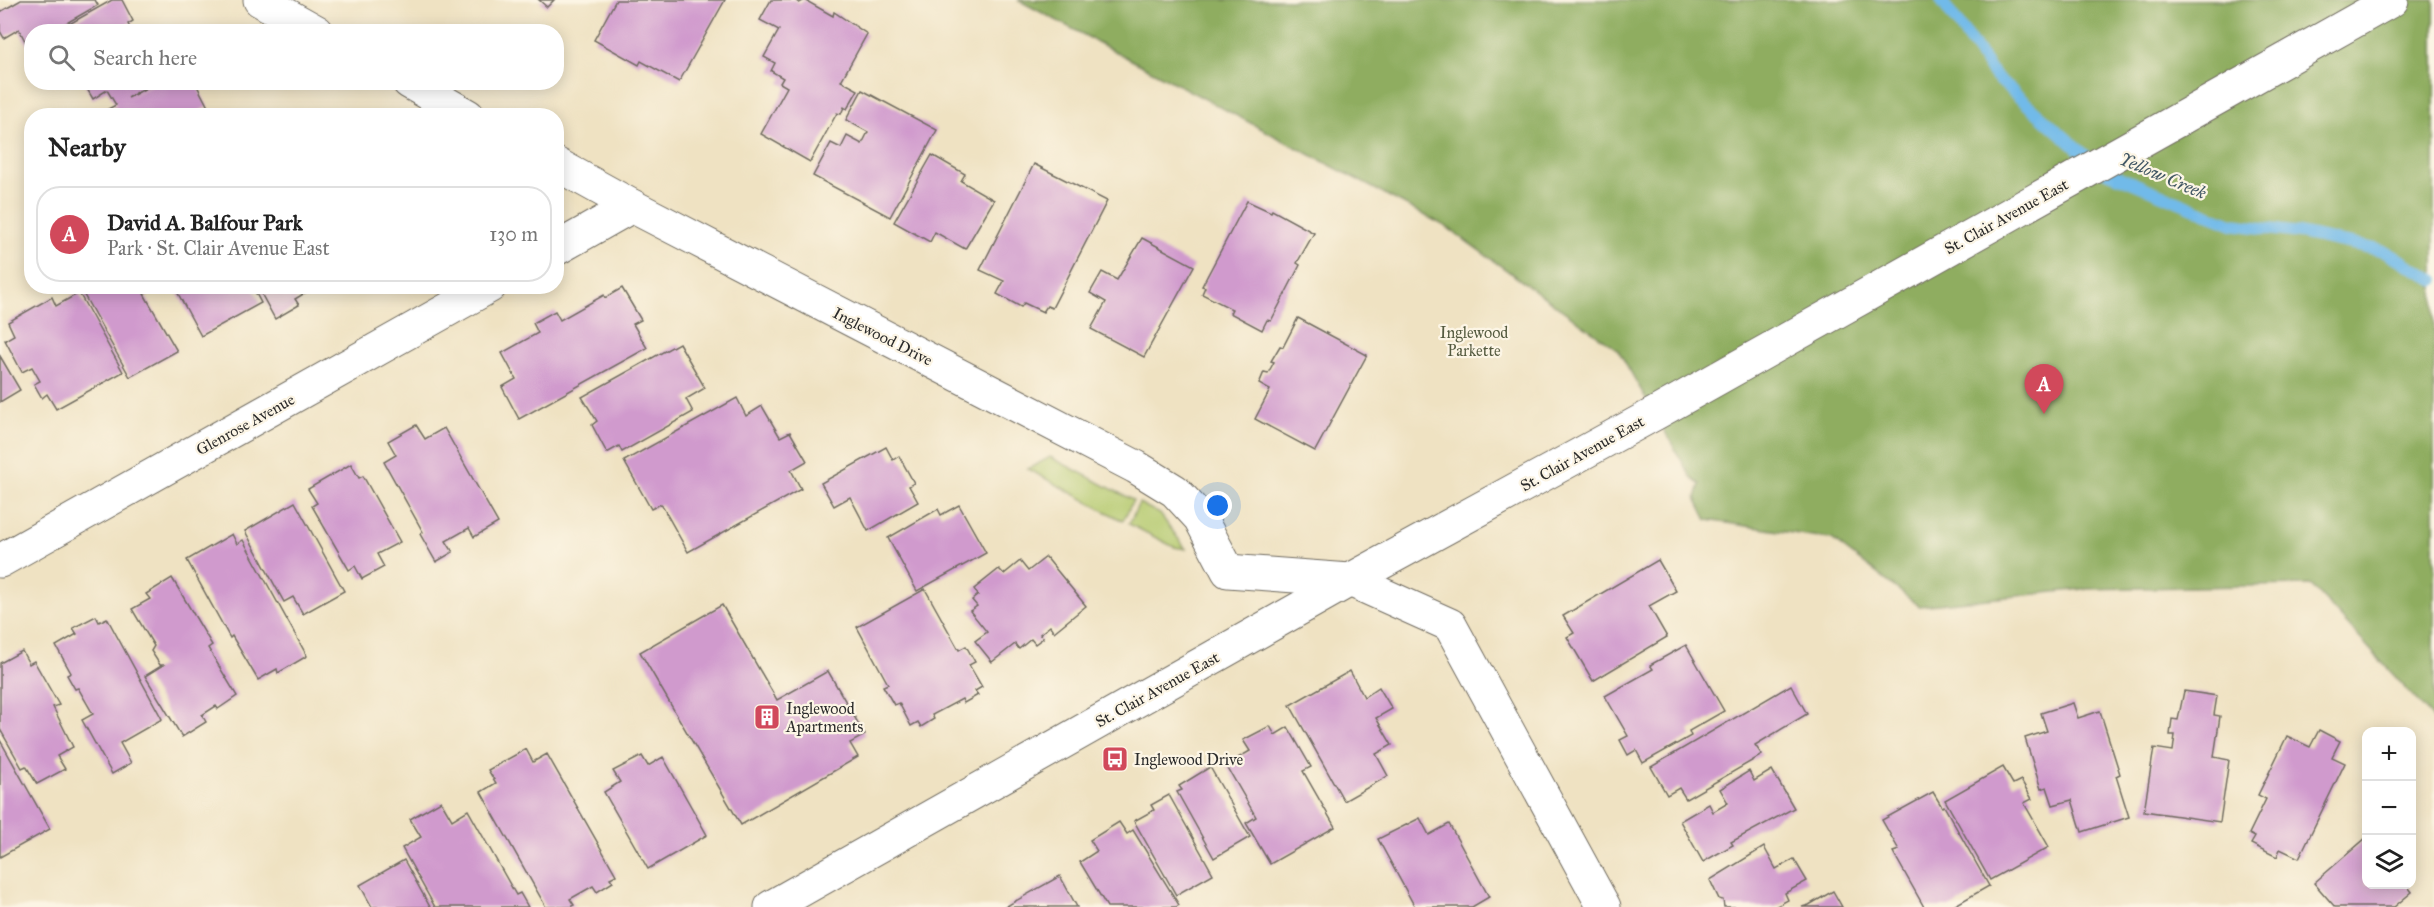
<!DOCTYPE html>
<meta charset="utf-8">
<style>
:root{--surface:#fff;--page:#f6f6f6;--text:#222;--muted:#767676;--line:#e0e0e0;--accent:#d1495b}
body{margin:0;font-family:"IM FELL Great Primer",serif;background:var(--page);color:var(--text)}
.controls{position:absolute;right:18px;bottom:18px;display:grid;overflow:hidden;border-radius:12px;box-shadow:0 3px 15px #0003}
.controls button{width:54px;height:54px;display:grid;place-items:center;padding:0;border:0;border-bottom:2px solid var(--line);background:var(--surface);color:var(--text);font:30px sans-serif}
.you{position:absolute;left:1218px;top:506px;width:21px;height:21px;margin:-15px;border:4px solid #fff;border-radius:50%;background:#1a73e8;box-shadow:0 0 0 9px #1a73e833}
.badge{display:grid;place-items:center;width:39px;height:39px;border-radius:50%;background:var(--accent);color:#fff;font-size:20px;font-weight:700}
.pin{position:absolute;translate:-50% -50px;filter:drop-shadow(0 2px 3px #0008)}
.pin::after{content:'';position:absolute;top:32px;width:21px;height:18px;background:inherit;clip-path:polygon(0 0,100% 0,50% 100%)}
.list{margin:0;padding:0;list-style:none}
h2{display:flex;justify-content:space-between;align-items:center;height:78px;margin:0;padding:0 24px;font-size:26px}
h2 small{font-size:20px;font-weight:400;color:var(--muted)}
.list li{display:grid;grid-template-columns:39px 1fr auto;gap:18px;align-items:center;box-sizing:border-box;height:96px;margin:0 12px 12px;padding:0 12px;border:2px solid var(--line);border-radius:24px}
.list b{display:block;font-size:22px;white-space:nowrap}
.list p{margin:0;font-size:20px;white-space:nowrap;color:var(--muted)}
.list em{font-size:20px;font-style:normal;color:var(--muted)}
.icon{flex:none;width:33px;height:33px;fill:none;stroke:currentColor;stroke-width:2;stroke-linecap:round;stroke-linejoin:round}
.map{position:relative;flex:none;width:2434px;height:907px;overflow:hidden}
.search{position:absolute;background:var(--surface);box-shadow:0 3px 15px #0003;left:24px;top:24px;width:540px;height:66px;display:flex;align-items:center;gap:15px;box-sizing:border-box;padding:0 21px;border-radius:24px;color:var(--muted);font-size:22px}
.panel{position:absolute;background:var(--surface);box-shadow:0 3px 15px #0003;left:24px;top:108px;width:540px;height:186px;border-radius:24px}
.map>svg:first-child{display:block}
.green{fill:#b4c96d;stroke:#707a4c;stroke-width:1.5}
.forest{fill:#8fad60;stroke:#5d6c46;stroke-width:1.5}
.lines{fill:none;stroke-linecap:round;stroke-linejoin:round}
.stream{stroke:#71bae9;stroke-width:12}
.building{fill:#d09acd}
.minor-casing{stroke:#706b60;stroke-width:35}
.secondary-casing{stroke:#706b60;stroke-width:35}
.minor{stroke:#fff;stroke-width:33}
.secondary{stroke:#fff;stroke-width:33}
.labels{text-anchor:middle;stroke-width:4.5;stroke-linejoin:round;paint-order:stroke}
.street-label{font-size:16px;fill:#2b2b2b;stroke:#fcf5e5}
.park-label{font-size:16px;fill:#545a3f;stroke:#fcf5e5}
.poi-label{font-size:16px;fill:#2b2b2b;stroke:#fcf5e5;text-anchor:start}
.water-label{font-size:18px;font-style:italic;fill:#405664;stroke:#fcf5e5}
</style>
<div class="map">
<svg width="2434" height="907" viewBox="0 0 2434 907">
<rect width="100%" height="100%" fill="#fcf5e5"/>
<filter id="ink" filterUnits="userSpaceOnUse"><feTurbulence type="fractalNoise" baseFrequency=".0167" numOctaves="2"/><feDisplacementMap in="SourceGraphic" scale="12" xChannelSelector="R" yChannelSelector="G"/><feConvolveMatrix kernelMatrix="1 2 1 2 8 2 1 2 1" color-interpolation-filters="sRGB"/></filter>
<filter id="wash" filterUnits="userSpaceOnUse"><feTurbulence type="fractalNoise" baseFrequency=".008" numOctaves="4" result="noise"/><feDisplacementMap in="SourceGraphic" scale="24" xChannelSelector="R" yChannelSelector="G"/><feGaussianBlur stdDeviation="1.35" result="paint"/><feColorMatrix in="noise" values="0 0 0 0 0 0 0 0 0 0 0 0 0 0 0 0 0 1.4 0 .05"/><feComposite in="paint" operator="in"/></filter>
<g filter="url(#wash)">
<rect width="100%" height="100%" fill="#efe2c2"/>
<g class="green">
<path d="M 1050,457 L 1133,500 L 1123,521 L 1028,469 Z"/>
<path d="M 1139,503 L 1160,514 L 1186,549 L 1174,547 L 1129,524 Z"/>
</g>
<path class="forest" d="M 1018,0 L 2434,0 L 2434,719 L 2311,585 L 2084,589 L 1919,606 L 1832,539 L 1707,520 L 1696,498 L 1700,484 L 1691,477 L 1618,350 L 1445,226 Z"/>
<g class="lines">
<path class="stream" d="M 1941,0 L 1995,76 L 2102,170 L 2232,224 L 2299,233 L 2385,251 L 2434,280"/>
</g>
<g id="blocks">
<g class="building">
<path d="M 21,0 L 95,0 L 98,5 L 51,32 L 32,32 L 32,42 L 27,45 L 19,29 L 4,38 L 0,31 L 0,12 Z"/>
<path d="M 112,0 L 122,0 L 133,21 L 128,24 L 132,32 L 55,32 Z"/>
<path d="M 539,0 L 554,0 L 547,7 Z"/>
<path d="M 616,0 L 725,0 L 679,82 L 641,61 L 639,65 L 594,40 Z"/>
<path d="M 771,0 L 795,0 L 799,3 L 805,0 L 833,16 L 834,12 L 867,34 L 841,81 L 858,90 L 847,109 L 844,107 L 841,114 L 837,113 L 810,162 L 761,134 L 787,87 L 780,83 L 783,78 L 771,71 L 775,63 L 764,57 L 779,30 L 760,20 Z"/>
<path d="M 83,82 L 154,82 L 128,98 L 157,82 L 195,82 L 208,107 L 199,111 L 202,116 L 107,116 L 104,111 L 116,105 L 107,90 L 93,99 Z"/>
<path d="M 862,90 L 937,130 L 890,217 L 813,176 L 831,143 L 841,148 L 847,136 L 862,144 L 868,132 L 846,120 Z"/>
<path d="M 932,155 L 965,174 L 961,181 L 994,200 L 965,249 L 935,232 L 930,242 L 894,222 Z"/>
<path d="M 1034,164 L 1107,201 L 1052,308 L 1047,306 L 1043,312 L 1024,303 L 1021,307 L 997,294 L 1004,281 L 980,270 Z"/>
<path d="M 1247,201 L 1271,212 L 1272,210 L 1314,233 L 1297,263 L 1300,265 L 1271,321 L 1267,320 L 1262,330 L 1230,313 L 1232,309 L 1202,294 L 1205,287 L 1202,286 Z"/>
<path d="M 1142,238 L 1194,266 L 1144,357 L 1091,329 L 1106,302 L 1090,293 L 1102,272 L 1117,280 Z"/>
<path d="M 83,286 L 158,286 L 144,294 L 177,351 L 130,377 L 80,288 Z"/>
<path d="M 174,286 L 252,286 L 261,303 L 201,336 Z"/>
<path d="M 257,286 L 308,286 L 310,290 L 295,299 L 299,305 L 275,319 Z"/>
<path d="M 622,288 L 641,320 L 633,324 L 647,348 L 519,419 L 502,387 L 516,379 L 502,353 L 538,333 L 533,323 L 555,311 L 560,320 L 604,295 L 605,298 Z"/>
<path d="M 79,293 L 123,372 L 56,409 L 47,394 L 42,398 L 34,384 L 40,381 L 32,367 L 22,372 L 5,340 L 14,335 L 8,322 L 52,297 L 56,306 Z"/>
<path d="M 1298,318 L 1367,355 L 1315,451 L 1255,419 L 1270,390 L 1259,384 L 1264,372 L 1268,373 L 1274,362 L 1271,361 L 1280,346 L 1283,347 Z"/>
<path d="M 679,343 L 705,388 L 686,399 L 693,412 L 622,452 L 619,446 L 607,453 L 592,425 L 597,421 L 582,397 Z"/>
<path d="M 0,356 L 20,390 L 0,402 Z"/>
<path d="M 737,398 L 746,416 L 762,406 L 780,437 L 790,432 L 807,461 L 791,470 L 801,489 L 688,552 L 661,504 L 651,509 L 624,461 Z"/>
<path d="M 416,425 L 425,439 L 444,428 L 498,523 L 474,537 L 469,528 L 446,541 L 453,552 L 436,562 L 420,534 L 423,532 L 384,462 L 396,455 L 388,441 Z"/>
<path d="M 886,447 L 893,460 L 899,456 L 914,483 L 909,486 L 918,502 L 868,531 L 850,497 L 834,506 L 821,483 Z"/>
<path d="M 351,464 L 359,478 L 363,476 L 400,542 L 377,554 L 384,567 L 362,579 L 355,566 L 349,570 L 312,506 L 317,503 L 308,489 Z"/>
<path d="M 295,502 L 344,591 L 303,614 L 293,597 L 284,602 L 245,531 Z"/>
<path d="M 959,505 L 986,553 L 917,591 L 888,538 L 938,509 L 941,515 Z"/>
<path d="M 232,534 L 237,544 L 243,540 L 307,656 L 278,673 L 277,669 L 258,680 L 232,636 L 230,638 L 187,560 Z"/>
<path d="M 1046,557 L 1086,606 L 1054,632 L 1050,626 L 1040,634 L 1043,638 L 1035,644 L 1031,639 L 1019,649 L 1015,644 L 992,662 L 975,641 L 987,632 L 970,611 L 977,606 L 972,600 L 978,595 L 974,589 L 999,569 L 1004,574 L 1020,561 L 1028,571 Z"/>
<path d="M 1658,560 L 1676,591 L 1649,606 L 1667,637 L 1593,681 L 1567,637 L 1574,633 L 1563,616 Z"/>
<path d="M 172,578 L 212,645 L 208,648 L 237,696 L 218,709 L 216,706 L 202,715 L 206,722 L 182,737 L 145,676 L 163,665 L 160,665 L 151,651 L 154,646 L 132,609 L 150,599 L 146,594 Z"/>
<path d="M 925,589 L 959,650 L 966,646 L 975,662 L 969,665 L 982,687 L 975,691 L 978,695 L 964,703 L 962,699 L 932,715 L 934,719 L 921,727 L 918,722 L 911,726 L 899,703 L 894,705 L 883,686 L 888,684 L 857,627 Z"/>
<path d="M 722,605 L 777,700 L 828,671 L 865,735 L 850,743 L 858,757 L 741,825 L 640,652 Z"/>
<path d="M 96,616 L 99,622 L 107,618 L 162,719 L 120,743 L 131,763 L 112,774 L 82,720 L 93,714 L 78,688 L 75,689 L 67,675 L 71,673 L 56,646 L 77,634 L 73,628 Z"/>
<path d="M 1686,645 L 1724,711 L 1689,731 L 1691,736 L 1643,763 L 1636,750 L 1628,755 L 1620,740 L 1628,736 L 1605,696 L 1653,669 L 1650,665 Z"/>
<path d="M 22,651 L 29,664 L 34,661 L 59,705 L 53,707 L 73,747 L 57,756 L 65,769 L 37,784 L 26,766 L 22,768 L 0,729 L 0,663 Z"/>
<path d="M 1350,671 L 1364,697 L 1379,687 L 1392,709 L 1376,718 L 1392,745 L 1376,754 L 1388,776 L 1344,801 L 1290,705 Z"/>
<path d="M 1791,685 L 1807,714 L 1755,745 L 1762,755 L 1686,799 L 1679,788 L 1667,795 L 1651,767 Z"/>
<path d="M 2184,691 L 2217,696 L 2214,715 L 2220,716 L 2214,757 L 2229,760 L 2220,822 L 2144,811 L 2154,748 L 2173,751 L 2175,735 L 2170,735 L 2172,719 L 2178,720 Z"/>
<path d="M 2073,703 L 2078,718 L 2100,711 L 2120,774 L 2116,776 L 2129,817 L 2082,832 L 2072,800 L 2053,805 L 2047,787 L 2041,789 L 2025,738 L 2047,731 L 2041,713 Z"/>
<path d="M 1270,726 L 1275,735 L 1288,727 L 1311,767 L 1303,771 L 1335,827 L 1270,864 L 1246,823 L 1256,817 L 1226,765 L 1250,751 L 1243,740 Z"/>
<path d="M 2319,730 L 2340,741 L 2332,757 L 2345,763 L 2299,858 L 2280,849 L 2277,857 L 2251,844 L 2255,837 L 2249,834 L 2266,799 L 2258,795 L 2287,736 L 2310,747 Z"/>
<path d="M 0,740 L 50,829 L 0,857 Z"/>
<path d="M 526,749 L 533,762 L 547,754 L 616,875 L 610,878 L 613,882 L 597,892 L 593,886 L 570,899 L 574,905 L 570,907 L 546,907 L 481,792 L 496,783 L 488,770 Z"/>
<path d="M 642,756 L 648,766 L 663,757 L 707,835 L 648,869 L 604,792 L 620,782 L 613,771 Z"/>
<path d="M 1210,767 L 1250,837 L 1214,858 L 1177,792 L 1182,790 L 1179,786 Z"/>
<path d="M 2003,767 L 2013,784 L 2021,780 L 2032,799 L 2024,803 L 2049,847 L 1990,880 L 1945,800 Z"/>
<path d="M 1772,770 L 1794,808 L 1731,842 L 1733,845 L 1703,862 L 1680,821 L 1709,804 L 1713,812 L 1728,803 L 1720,789 L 1749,771 L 1754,781 Z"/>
<path d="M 1933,792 L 1942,807 L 1944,806 L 1989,886 L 1952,907 L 1924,907 L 1893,852 L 1899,850 L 1882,820 Z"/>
<path d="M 1169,795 L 1213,874 L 1176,895 L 1134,821 L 1154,810 L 1151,805 Z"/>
<path d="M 441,801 L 452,820 L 468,810 L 516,895 L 520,893 L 528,907 L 435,907 L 402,848 L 421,837 L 410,819 Z"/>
<path d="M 1420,818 L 1429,835 L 1449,824 L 1489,897 L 1472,907 L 1415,907 L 1378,839 Z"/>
<path d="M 1119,822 L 1127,834 L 1133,830 L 1179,905 L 1176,907 L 1107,907 L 1080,862 L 1097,851 L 1090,840 Z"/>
<path d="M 2366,838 L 2366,884 L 2406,884 L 2412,892 L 2394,907 L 2335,907 L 2314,883 Z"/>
<path d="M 1764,847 L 1776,869 L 1794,859 L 1807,881 L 1785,893 L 1788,900 L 1775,907 L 1724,907 L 1723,900 L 1719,899 L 1710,880 Z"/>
<path d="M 404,860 L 430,907 L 372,907 L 360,885 Z"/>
<path d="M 1060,876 L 1077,907 L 1005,907 Z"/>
<path d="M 1833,891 L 1842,907 L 1802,907 L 1809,905 Z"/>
</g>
</g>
</g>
<g filter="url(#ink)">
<use href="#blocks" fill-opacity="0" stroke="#706b60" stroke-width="1.5"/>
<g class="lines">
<defs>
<g id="minor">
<path d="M 260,0 L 317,32"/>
<path d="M 409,82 L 468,116"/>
<path d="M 556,164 L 632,206 L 1136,467 L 1175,491 L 1200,518 L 1228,571 L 1350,580 L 1450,625 L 1604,907"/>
<path d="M 556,249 L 632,206"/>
<path d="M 0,561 L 490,286"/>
</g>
<path id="secondary" d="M 771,907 L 1350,580 L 1656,413 L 2392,0"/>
</defs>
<use href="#minor" class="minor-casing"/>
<use href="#secondary" class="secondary-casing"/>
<use href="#minor" class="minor"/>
<use href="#secondary" class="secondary"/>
</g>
</g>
<defs>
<symbol id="building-square" viewBox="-11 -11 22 22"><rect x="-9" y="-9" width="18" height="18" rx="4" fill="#d1495b" stroke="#fcf5e5"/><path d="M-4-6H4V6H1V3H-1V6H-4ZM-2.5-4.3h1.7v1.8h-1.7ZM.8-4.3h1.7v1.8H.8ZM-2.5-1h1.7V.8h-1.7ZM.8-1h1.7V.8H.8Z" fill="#fff"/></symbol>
<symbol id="bus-square" viewBox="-11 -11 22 22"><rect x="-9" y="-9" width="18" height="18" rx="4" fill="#d1495b" stroke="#fcf5e5"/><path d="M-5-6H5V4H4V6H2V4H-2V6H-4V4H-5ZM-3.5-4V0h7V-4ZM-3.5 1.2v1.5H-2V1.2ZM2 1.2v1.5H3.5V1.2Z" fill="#fff"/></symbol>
</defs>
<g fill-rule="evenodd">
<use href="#building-square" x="752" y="702" width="30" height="30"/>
<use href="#bus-square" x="1100" y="744" width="30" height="30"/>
</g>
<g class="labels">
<g class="street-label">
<text transform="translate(2006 216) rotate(-29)" y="6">St. Clair Avenue East</text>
<text transform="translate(883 336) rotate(27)" y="6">Inglewood Drive</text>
<text transform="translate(245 424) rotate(-29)" y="6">Glenrose Avenue</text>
<text transform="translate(1582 453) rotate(-29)" y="6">St. Clair Avenue East</text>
<text transform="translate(1157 689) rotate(-29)" y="6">St. Clair Avenue East</text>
</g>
<g class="park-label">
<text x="1474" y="338">Inglewood<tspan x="1474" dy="18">Parkette</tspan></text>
</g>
<g class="poi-label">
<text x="786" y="714">Inglewood<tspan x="786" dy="18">Apartments</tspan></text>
<text x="1134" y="765">Inglewood Drive</text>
</g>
<g class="water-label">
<text transform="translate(2163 176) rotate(23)" y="6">Yellow Creek</text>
</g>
</g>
</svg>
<div class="controls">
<button>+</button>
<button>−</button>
<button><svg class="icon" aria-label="layers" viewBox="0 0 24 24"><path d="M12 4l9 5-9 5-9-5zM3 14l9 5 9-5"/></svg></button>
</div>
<div class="you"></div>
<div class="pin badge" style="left:2044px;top:414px">A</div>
<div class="search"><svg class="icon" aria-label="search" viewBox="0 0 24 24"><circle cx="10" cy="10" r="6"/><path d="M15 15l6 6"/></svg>Search here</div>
<section class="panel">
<h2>Nearby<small></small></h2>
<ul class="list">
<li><span class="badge">A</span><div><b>David A. Balfour Park</b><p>Park · St. Clair Avenue East</p></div><em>130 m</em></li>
</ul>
</section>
</div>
